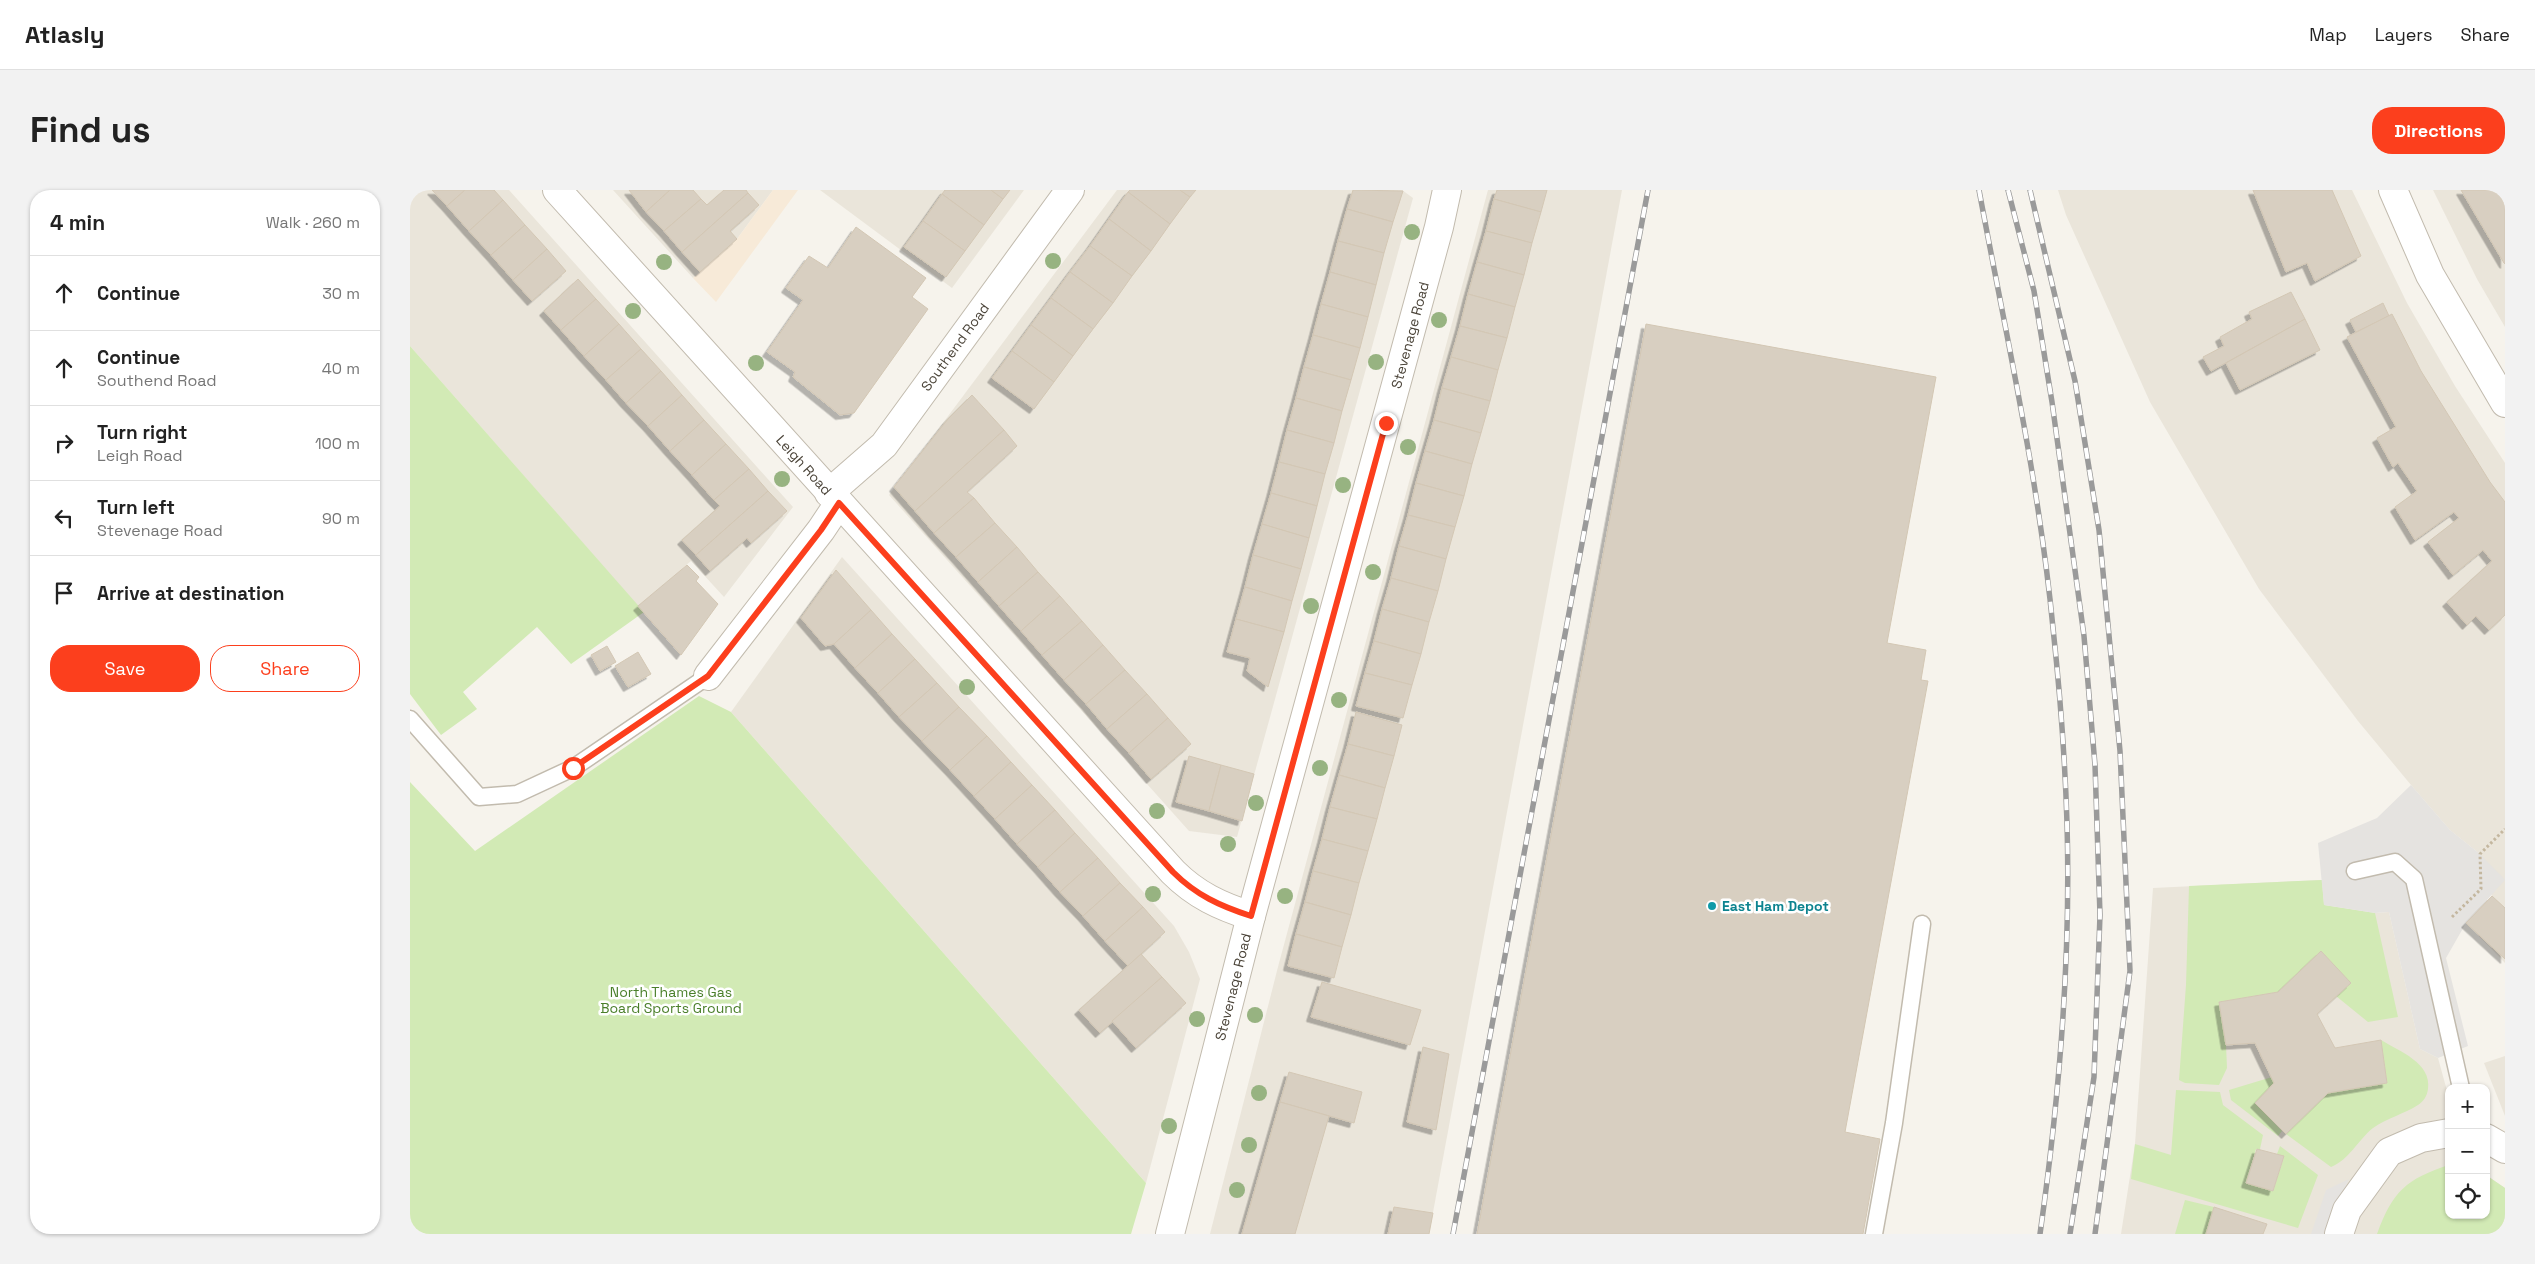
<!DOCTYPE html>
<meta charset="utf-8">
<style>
:root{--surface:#fff;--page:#f2f2f2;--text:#222;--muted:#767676;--line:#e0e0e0;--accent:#fc3f1d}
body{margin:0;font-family:"Space Grotesk",sans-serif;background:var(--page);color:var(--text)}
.controls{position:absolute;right:15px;bottom:15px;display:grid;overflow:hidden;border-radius:10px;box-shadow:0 1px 4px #0004}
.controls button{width:45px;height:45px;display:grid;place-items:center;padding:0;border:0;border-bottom:1px solid var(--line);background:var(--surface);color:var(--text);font:25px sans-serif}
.stop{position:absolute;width:15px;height:15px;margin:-11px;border:4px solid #fc3f1d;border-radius:50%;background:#fff}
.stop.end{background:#fc3f1d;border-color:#fff;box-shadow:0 1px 5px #0008}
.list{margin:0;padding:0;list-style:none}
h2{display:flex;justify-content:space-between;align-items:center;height:65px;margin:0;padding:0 20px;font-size:21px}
h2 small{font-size:16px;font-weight:400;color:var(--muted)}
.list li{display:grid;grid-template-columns:32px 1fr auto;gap:15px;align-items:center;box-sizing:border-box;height:75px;padding:0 20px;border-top:1px solid var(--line)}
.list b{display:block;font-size:19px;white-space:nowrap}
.list p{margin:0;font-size:16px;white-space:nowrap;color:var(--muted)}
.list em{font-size:16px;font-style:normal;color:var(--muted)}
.actions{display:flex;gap:10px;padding:15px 20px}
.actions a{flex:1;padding:11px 0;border:1px solid var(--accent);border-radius:20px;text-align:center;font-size:18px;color:var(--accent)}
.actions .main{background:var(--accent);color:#fff}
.icon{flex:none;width:28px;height:28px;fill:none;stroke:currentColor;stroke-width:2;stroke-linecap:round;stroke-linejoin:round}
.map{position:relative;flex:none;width:2095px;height:1044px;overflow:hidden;border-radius:20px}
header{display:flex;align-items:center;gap:30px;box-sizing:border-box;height:70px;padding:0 25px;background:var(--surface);border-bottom:1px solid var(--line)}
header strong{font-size:24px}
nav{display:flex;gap:28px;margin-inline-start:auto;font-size:18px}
.intro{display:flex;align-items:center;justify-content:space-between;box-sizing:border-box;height:120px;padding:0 30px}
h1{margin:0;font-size:35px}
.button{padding:12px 22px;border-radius:20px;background:var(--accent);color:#fff;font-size:18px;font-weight:700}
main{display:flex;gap:30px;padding:0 30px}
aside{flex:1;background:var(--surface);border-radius:20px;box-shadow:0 1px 4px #0004}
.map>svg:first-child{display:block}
.residential{fill:#eae5da}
.commercial{fill:#f7ead8}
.green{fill:#d2eab5}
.parking{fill:#e5e3e0}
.building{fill:#d8cfc1;stroke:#d3c7b4;filter:url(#shadow)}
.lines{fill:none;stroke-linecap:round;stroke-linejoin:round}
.service-casing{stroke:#c2bbae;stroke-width:19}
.minor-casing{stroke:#c2bbae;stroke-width:30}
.path{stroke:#c4b79f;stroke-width:3;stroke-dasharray:2.5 2.5;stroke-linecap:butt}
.service{stroke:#fff;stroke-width:16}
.minor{stroke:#fff;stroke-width:28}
.rail-casing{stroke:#9a9a9a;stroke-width:5.5}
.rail{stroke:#fff;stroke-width:4;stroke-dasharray:11;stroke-linecap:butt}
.tree{fill:#97b381}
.route{stroke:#fc3f1d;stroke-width:6}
.culture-dot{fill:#0f9aa8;stroke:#fff;stroke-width:2}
.labels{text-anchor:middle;stroke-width:5;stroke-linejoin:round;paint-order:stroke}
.street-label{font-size:14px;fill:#4b4439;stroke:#fff}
.culture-label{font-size:14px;font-weight:bold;fill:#0d838f;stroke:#fff;text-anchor:start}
.park-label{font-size:14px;fill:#4a7f2a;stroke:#fff}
</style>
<header>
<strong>Atlasly</strong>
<nav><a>Map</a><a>Layers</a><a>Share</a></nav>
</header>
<div class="intro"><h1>Find us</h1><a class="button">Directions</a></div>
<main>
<aside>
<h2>4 min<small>Walk · 260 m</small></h2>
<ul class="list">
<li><svg class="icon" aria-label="ahead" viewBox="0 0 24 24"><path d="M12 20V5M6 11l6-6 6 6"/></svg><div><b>Continue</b></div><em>30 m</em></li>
<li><svg class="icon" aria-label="ahead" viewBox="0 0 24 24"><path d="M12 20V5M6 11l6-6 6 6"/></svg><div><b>Continue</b><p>Southend Road</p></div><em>40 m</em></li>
<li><svg class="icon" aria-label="right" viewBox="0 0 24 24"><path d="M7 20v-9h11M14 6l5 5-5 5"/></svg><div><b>Turn right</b><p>Leigh Road</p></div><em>100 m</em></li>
<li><svg class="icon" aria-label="left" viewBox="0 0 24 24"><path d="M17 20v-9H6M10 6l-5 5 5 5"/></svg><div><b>Turn left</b><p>Stevenage Road</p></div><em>90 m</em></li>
<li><svg class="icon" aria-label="arrive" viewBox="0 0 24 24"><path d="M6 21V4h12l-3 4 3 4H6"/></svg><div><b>Arrive at destination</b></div></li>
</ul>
<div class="actions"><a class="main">Save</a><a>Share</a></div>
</aside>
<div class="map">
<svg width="2095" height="1044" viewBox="0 0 2095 1044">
<defs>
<filter id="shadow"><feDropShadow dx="-4.5" dy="4.5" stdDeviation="0" flood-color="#0004"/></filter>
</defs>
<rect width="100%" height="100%" fill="#f6f3ec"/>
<g class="residential">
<path d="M 0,0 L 99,0 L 383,317 L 314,407 L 281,371 L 228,416 L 0,156 Z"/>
<path d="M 203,0 L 363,0 L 327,49 L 283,88 Z"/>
<path d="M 410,0 L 614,0 L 542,98 Z"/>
<path d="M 707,0 L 992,0 L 1003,8 L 827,647 L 779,641 L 479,305 Z"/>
<path d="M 1078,0 L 1212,0 L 1019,1044 L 800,1044 L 869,773 Z"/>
<path d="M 1648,0 L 1942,0 L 1997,113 L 2045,196 L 2095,273 L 2095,773 L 2056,733 L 2082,706 L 2070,664 L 2040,640 L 2001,595 L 1948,531 L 1849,399 L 1740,212 L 1656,25 Z"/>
<path d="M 2023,0 L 2095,0 L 2095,137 L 2067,89 Z"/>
<path d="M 432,367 L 764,736 L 779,762 L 790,789 L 736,993 L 321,522 Z"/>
<path d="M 1912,690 L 1914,715 L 1965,723 L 1979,722 L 2010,859 L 2028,868 L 2039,908 L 2039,1025 L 2076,1025 L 2076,985 L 2095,998 L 2095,1044 L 1711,1044 L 1725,954 L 1743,698 Z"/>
<path d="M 2095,866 L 2095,926 L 2074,873 Z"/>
</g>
<path class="commercial" d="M 363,0 L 388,0 L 306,112 L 283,88 L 327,49 Z"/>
<g class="green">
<path d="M 0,156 L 234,422 L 161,474 L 127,437 L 53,502 L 67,519 L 31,545 L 0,504 Z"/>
<path d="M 289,506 L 321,522 L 736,993 L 721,1044 L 0,1044 L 0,592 L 65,661 Z"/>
<path d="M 1912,690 L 1914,715 L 1965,723 L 1988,827 L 1958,832 L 1926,806 L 1940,793 L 1911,761 L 1868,802 L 1809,812 L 1816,855 L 1817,878 L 1809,895 L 1775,893 L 1769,890 L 1776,795 L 1779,696 Z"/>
<path d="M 1971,850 C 1989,861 2022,873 2018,899 C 2017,906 2014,911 2008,915 C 1994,924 1977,928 1963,938 C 1948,950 1939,970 1921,977 L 1876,944 L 1918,903 L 1977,893 Z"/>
<path d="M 1862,887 L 1864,893 L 1845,913 L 1872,941 L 1868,946 L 1821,910 L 1819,900 Z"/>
<path d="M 1766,900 L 1810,902 L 1813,915 L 1853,945 L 1850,959 L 1846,959 L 1836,993 L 1863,1001 L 1874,967 L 1867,964 L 1870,956 L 1908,985 L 1888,1038 L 1721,989 L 1725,954 L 1761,965 Z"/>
<path d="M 2039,975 L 2039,1025 L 2076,1025 L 2076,985 L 2095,998 L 2095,1044 L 1967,1044 C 1983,1001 1996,989 2039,975 Z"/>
<path d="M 1775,1010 L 1804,1017 L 1796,1044 L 1765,1044 Z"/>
</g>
<g class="parking">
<path d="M 2001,595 L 2040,640 L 2070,664 L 2095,690 L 2056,733 L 2036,768 L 2058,856 L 2028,868 L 2010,859 L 1979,722 L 1965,723 L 1914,715 L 1908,653 L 1967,628 Z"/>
<path d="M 1939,989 L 1916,1044 L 1901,1044 L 1916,1000 Z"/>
</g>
<g class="building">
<path d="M 22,0 L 55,0 L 37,16 Z"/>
<path d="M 55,0 L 84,0 L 93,10 L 59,41 L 37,16 Z"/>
<path d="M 219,0 L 260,0 L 236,22 Z"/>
<path d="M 260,0 L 283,0 L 291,9 L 254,41 L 236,22 Z"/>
<path d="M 314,0 L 336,0 L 338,3 L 272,62 L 254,41 L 291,9 L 297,15 Z"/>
<path d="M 535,0 L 581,0 L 593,9 L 574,35 L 532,4 Z"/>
<path d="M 581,0 L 600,0 L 593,9 Z"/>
<path d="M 720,0 L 770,0 L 780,7 L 760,34 L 718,2 Z"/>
<path d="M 770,0 L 786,0 L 780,7 Z"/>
<path d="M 943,0 L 993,1 L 983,32 L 937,19 Z"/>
<path d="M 1087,0 L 1137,0 L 1131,22 L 1084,9 Z"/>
<path d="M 1843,0 L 1922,0 L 1951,66 L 1905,91 L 1897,73 L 1876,82 Z"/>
<path d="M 2051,0 L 2095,0 L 2095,74 L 2094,73 Z"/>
<path d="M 718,2 L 760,34 L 741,61 L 699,29 Z"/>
<path d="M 338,3 L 349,15 L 320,41 L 327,49 L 290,82 L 272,62 Z"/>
<path d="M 532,4 L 574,35 L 555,61 L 513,31 Z"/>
<path d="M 1084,9 L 1131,22 L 1122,53 L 1076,41 Z"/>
<path d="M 93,10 L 115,35 L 81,65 L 59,41 Z"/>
<path d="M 937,19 L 983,32 L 974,63 L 928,51 Z"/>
<path d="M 699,29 L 741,61 L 722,86 L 680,56 Z"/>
<path d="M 513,31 L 555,61 L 536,87 L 494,57 Z"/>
<path d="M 115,35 L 137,59 L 103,90 L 81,65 Z"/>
<path d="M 446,37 L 516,88 L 502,107 L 518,119 L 444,223 L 430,225 L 383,187 L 385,182 L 357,162 L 393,110 L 376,98 L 399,66 L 418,78 Z"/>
<path d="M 1076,41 L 1122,53 L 1114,85 L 1067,72 Z"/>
<path d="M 928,51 L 974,63 L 966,95 L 920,82 Z"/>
<path d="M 680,56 L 722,86 L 703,113 L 660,82 Z"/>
<path d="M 137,59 L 156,81 L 122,111 L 103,90 Z"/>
<path d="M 1067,72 L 1114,85 L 1105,117 L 1058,104 Z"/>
<path d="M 660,82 L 703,113 L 683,139 L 641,108 Z"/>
<path d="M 920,82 L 966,95 L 958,127 L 911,114 Z"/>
<path d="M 168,89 L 186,109 L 151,140 L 134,121 Z"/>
<path d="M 1881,102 L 1895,129 L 1801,181 L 1793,167 L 1814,156 L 1810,147 L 1842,129 L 1839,122 Z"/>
<path d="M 1058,104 L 1105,117 L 1097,148 L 1050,136 Z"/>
<path d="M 641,108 L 683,139 L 663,166 L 621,135 Z"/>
<path d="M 186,109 L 209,134 L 174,166 L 151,140 Z"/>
<path d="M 1973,113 L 1979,126 L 1946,142 L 1940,130 Z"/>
<path d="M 911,114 L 958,127 L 950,158 L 903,145 Z"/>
<path d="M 1982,124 L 2011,181 L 2080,292 L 2095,312 L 2095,425 L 2079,440 L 2066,426 L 2057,435 L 2037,412 L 2082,371 L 2073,360 L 2043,385 L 2018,352 L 2049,328 L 2044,322 L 2005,350 L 1985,317 L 2007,301 L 1988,273 L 1983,277 L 1967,248 L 1986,237 L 1937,147 Z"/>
<path d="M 1895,129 L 1910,160 L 1830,200 L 1816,173 Z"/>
<path d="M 209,134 L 231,159 L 196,190 L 174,166 Z"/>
<path d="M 1236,134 L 1526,187 L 1477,453 L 1516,460 L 1511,490 L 1518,491 L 1435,942 L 1470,949 L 1453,1044 L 1067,1044 Z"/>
<path d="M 621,135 L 663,166 L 644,192 L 602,161 Z"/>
<path d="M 1050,136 L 1097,148 L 1088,180 L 1041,167 Z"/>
<path d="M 903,145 L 950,158 L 941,190 L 894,177 Z"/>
<path d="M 231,159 L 251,181 L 216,213 L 196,190 Z"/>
<path d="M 602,161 L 644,192 L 624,219 L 582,188 Z"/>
<path d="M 1041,167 L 1088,180 L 1080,211 L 1032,198 Z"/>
<path d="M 894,177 L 941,190 L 932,221 L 886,208 Z"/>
<path d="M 251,181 L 272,205 L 238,236 L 216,213 Z"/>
<path d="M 1032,198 L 1080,211 L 1071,243 L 1024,230 Z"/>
<path d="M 272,205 L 294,230 L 260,261 L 238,236 Z"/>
<path d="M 562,205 L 594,240 L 505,321 L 484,297 L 538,229 Z"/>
<path d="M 886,208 L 932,221 L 924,253 L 877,240 Z"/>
<path d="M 294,230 L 316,254 L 282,285 L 260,261 Z"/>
<path d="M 1024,230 L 1071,243 L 1062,274 L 1015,261 Z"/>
<path d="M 594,240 L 607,256 L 557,302 L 564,308 L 524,343 L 505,321 Z"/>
<path d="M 877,240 L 924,253 L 915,284 L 869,272 Z"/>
<path d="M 316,254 L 339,279 L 304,310 L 282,285 Z"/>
<path d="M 1015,261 L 1062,274 L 1054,306 L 1006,293 Z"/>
<path d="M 869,272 L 915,284 L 907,316 L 861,303 Z"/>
<path d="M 339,279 L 358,301 L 286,365 L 272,350 L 310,316 L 304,310 Z"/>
<path d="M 1006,293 L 1054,306 L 1045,337 L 998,325 Z"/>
<path d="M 358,301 L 377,321 L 341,353 L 337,348 L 300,381 L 286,365 Z"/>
<path d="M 861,303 L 907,316 L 899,348 L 852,334 Z"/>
<path d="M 564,308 L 585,333 L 546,367 L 524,343 Z"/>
<path d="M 998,325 L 1045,337 L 1036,369 L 989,356 Z"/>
<path d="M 585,333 L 607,357 L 568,392 L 546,367 Z"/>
<path d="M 852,334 L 899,348 L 891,379 L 843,365 Z"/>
<path d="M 989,356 L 1036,369 L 1028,401 L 981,388 Z"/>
<path d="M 607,357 L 628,382 L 589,416 L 568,392 Z"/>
<path d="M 843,365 L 891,379 L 882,411 L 835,397 Z"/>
<path d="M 277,375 L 289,387 L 286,391 L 308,414 L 271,465 L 228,416 Z"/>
<path d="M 426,380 L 461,420 L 424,454 L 415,456 L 391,428 Z"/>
<path d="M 628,382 L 650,406 L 611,441 L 589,416 Z"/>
<path d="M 981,388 L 1028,401 L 1019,432 L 972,419 Z"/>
<path d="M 835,397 L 882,411 L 874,442 L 826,429 Z"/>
<path d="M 650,406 L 672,431 L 632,465 L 611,441 Z"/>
<path d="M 972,419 L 1019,432 L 1011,464 L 964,451 Z"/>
<path d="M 461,420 L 482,444 L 445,478 L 424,454 Z"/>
<path d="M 826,429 L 874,442 L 858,497 L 837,481 L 840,468 L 817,462 Z"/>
<path d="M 672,431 L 693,455 L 654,490 L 632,465 Z"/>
<path d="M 482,444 L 505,469 L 468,503 L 445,478 Z"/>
<path d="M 964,451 L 1011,464 L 1002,495 L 955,483 Z"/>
<path d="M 693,455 L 715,480 L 676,514 L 654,490 Z"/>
<path d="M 197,456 L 206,472 L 190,481 L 181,465 Z"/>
<path d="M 228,462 L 241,484 L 218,497 L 205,476 Z"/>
<path d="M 505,469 L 527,493 L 489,527 L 468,503 Z"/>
<path d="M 715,480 L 737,504 L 697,539 L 676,514 Z"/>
<path d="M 955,483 L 1002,495 L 993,528 L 946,516 Z"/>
<path d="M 527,493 L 549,517 L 512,551 L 489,527 Z"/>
<path d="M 737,504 L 758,528 L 719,563 L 697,539 Z"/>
<path d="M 549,517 L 577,546 L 540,580 L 512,551 Z"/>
<path d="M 946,522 L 992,535 L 984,566 L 938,554 Z"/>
<path d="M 758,528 L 781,554 L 741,589 L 719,563 Z"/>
<path d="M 577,546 L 601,572 L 564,606 L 540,580 Z"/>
<path d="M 938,554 L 984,566 L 975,598 L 929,585 Z"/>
<path d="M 779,566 L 811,575 L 799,621 L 766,612 Z"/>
<path d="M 601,572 L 622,595 L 585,629 L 564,606 Z"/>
<path d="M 811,575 L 844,584 L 832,631 L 799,621 Z"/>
<path d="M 929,585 L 975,598 L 967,629 L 920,617 Z"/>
<path d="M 622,595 L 645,620 L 607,654 L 585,629 Z"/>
<path d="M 920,617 L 967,629 L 958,661 L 912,649 Z"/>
<path d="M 645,620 L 665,643 L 628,677 L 607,654 Z"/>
<path d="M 665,643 L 688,668 L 650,702 L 628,677 Z"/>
<path d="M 912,649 L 958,661 L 949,693 L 903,681 Z"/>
<path d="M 688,668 L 710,693 L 673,726 L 650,702 Z"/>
<path d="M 903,681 L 949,693 L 941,725 L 895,712 Z"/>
<path d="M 710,693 L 733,717 L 695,751 L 673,726 Z"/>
<path d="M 2082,706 L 2095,718 L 2095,769 L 2056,733 Z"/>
<path d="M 895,712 L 941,725 L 932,757 L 886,744 Z"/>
<path d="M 733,717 L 755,742 L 718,776 L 695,751 Z"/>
<path d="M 886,744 L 932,757 L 924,788 L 878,776 Z"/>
<path d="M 1911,761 L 1941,793 L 1907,824 L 1925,858 L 1971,850 L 1977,893 L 1918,903 L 1876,944 L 1845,913 L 1864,893 L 1845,853 L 1816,855 L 1809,812 L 1868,802 Z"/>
<path d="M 731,764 L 752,787 L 690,843 L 669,820 Z"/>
<path d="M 752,787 L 776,813 L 726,858 L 702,831 Z"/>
<path d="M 912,792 L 1011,820 L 1000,855 L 901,827 Z"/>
<path d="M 1013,857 L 1039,864 L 1026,940 L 997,932 Z"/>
<path d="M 879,882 L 952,902 L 944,933 L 870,912 Z"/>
<path d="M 870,912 L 919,926 L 885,1044 L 832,1044 Z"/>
<path d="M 1847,959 L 1874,966 L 1863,1001 L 1836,993 Z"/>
<path d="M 984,1017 L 1023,1023 L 1019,1044 L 978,1044 Z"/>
<path d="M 1804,1017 L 1857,1034 L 1853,1044 L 1796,1044 Z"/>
</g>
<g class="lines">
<defs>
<g id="service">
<path d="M 0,529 L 69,607 L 107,604 L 163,578 L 298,486"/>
<path d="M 1945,681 L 1985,672 L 2004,689 L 2051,898"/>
<path d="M 1464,1044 L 1484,933 L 1512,734"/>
</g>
<g id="minor">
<path d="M 147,0 L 763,682 C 786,705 810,716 841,726"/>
<path d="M 1983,0 L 2020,85 L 2095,213"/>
<path d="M 419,303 L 474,255 L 660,0"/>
<path d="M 298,486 L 411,340 L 429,313"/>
<path d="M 2076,948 L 2095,959"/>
<path d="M 760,1044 L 841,726 L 1029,37 L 1037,0"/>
<path d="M 1929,1044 L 1937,1020 L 1979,962 L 2011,948 L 2039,943"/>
</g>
</defs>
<use href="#service" class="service-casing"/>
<use href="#minor" class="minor-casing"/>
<path class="path" d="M 2042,727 L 2071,699 L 2070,664 L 2095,639"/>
<use href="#service" class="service"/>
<use href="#minor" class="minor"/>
<defs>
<g id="rail">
<path d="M 1569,0 C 1596,145 1629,291 1643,438 C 1650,503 1655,568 1657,633 C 1661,769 1649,910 1630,1044"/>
<path d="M 1598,0 L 1624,101 L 1642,212 L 1674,446 L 1685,575 L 1690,725 L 1684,887 L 1660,1044"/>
<path d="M 1620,0 L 1665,191 L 1689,340 L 1710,561 L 1720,781 L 1685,1044"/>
<path d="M 1043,1044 L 1238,0"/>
</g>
</defs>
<use href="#rail" class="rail-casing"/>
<use href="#rail" class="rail"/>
</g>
<g class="tree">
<circle cx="1002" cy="42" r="8"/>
<circle cx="643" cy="71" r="8"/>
<circle cx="254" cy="72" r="8"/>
<circle cx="223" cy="121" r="8"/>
<circle cx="1029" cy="130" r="8"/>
<circle cx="966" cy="172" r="8"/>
<circle cx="346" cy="173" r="8"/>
<circle cx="998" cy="257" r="8"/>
<circle cx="372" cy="289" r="8"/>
<circle cx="933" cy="295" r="8"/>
<circle cx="963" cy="382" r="8"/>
<circle cx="901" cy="416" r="8"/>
<circle cx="557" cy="497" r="8"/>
<circle cx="929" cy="510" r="8"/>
<circle cx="910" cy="578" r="8"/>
<circle cx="846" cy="613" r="8"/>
<circle cx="747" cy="621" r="8"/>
<circle cx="818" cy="654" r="8"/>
<circle cx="743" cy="704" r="8"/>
<circle cx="875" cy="706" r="8"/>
<circle cx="845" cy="825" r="8"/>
<circle cx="787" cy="829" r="8"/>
<circle cx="849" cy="903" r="8"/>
<circle cx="759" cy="936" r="8"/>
<circle cx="839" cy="955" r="8"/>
<circle cx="827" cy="1000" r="8"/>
</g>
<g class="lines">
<path class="route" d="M 163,578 L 298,486 L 411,340 L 429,313 L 763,682 C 786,705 810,716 841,726 L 976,233"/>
</g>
<circle class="culture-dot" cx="1302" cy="716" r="5"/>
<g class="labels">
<g class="street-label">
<text transform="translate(1000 145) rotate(-75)" y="5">Stevenage Road</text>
<text transform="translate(545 157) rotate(-54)" y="5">Southend Road</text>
<text transform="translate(394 275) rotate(48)" y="5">Leigh Road</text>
<text transform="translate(823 797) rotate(-76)" y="5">Stevenage Road</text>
</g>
<g class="culture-label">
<text x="1312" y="721">East Ham Depot</text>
</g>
<g class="park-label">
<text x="261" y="807">North Thames Gas<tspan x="261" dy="16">Board Sports Ground</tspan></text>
</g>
</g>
</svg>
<div class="controls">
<button>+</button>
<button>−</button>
<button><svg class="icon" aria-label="locate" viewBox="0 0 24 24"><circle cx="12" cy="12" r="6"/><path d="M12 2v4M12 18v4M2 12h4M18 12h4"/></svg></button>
</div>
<div class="stop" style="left:163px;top:578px"></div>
<div class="stop end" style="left:976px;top:233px"></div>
</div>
</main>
